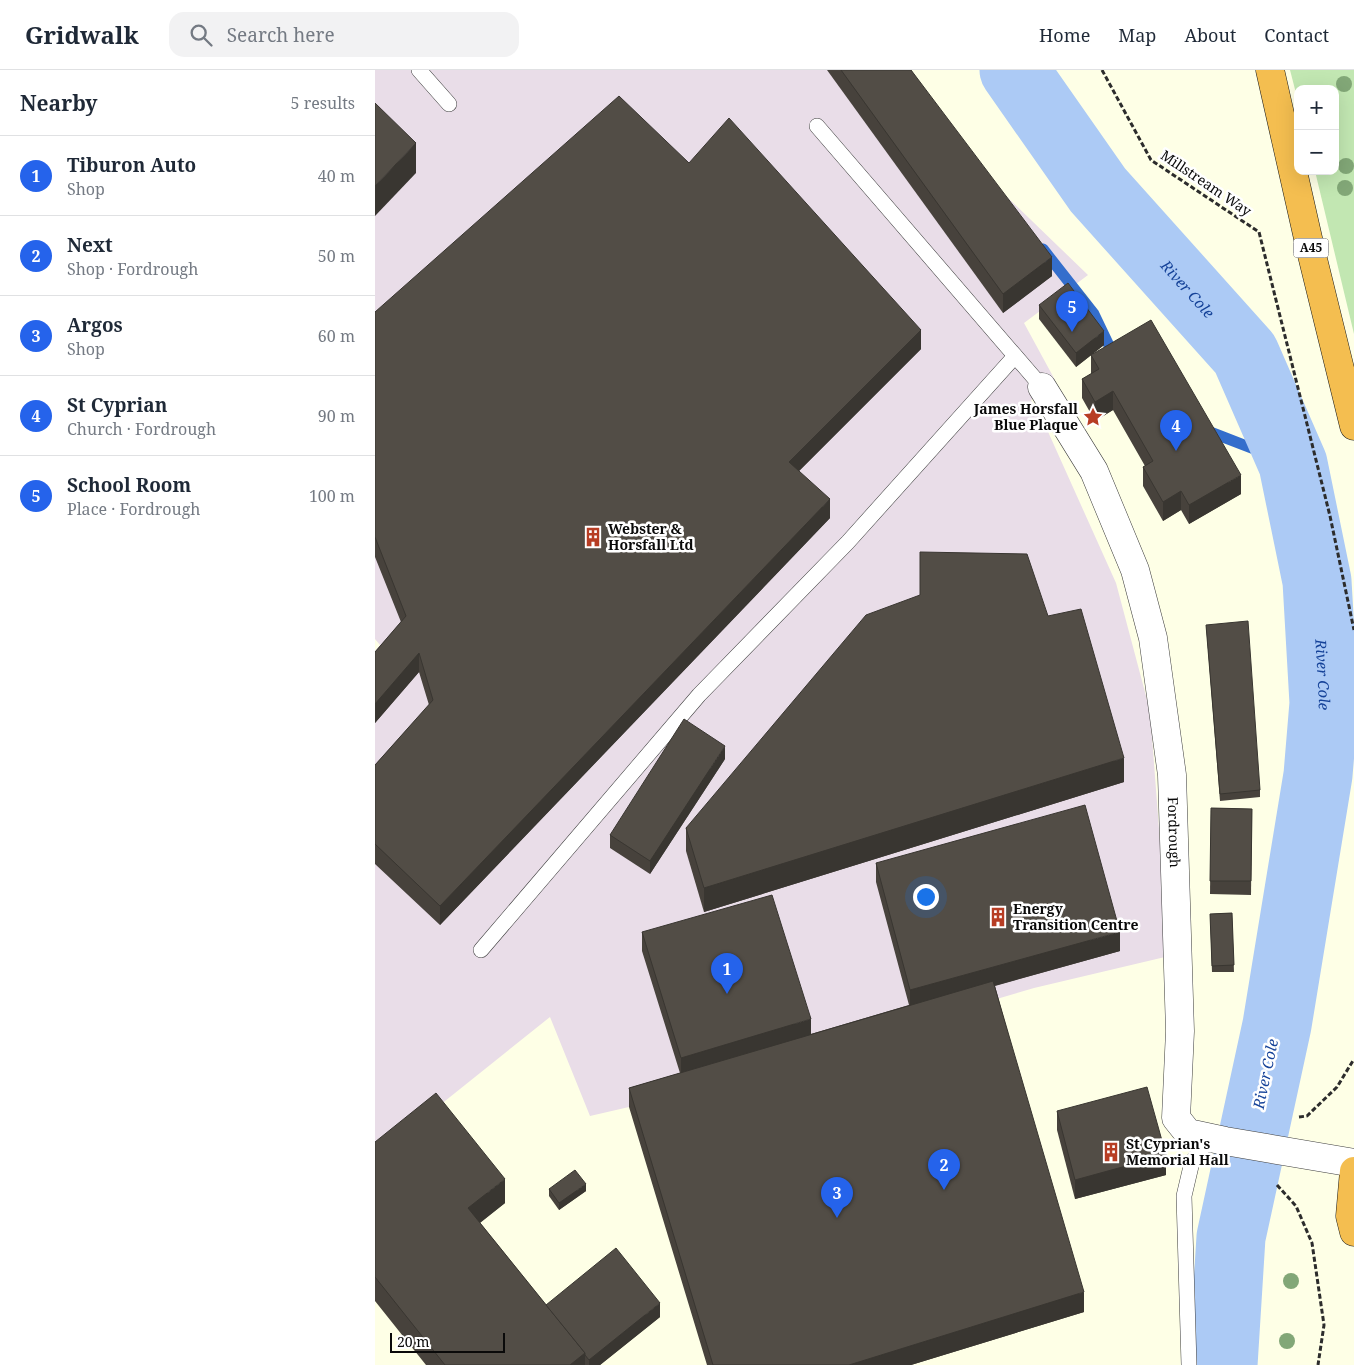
<!DOCTYPE html>
<meta charset="utf-8">
<style>
:root{--surface:#fff;--page:#f2f2f3;--text:#1f2937;--muted:#747a83;--line:#e0e1e3;--accent:#2563eb}
body{margin:0;font-family:"Noto Serif",serif;background:var(--page);color:var(--text)}
.controls{position:absolute;right:15px;top:15px;display:grid;overflow:hidden;border-radius:10px;box-shadow:0 5px 20px #0002}
.controls button{width:45px;height:45px;display:grid;place-items:center;padding:0;border:0;border-bottom:1px solid var(--line);background:var(--surface);color:var(--text);font:25px sans-serif}
.scale{position:absolute;left:15px;bottom:12px;width:115px;box-sizing:border-box;padding-left:5px;border:2px solid #0a0a0a;border-top:0;font-size:14px;line-height:18px;white-space:nowrap;color:#0a0a0a;-webkit-text-stroke:4px #fff;paint-order:stroke}
.you{position:absolute;left:550px;top:826px;width:18px;height:18px;margin:-12px;border:4px solid #fff;border-radius:50%;background:#1a73e8;box-shadow:0 0 0 8px #1a73e833}
.badge{display:grid;place-items:center;width:32px;height:32px;border-radius:50%;background:var(--accent);color:#fff;font-size:16px;font-weight:700}
.pin{position:absolute;translate:-50% -41px;filter:drop-shadow(0 1px 2px #0008)}
.pin::after{content:'';position:absolute;top:26px;width:18px;height:15px;background:inherit;clip-path:polygon(0 0,100% 0,50% 100%)}
.list{margin:0;padding:0;list-style:none}
h2{display:flex;justify-content:space-between;align-items:center;height:65px;margin:0;padding:0 20px;font-size:21px}
h2 small{font-size:16px;font-weight:400;color:var(--muted)}
.list li{display:grid;grid-template-columns:32px 1fr auto;gap:15px;align-items:center;box-sizing:border-box;height:80px;padding:0 20px;border-top:1px solid var(--line)}
.list b{display:block;font-size:19px;white-space:nowrap}
.list p{margin:0;font-size:16px;white-space:nowrap;color:var(--muted)}
.list em{font-size:16px;font-style:normal;color:var(--muted)}
.icon{flex:none;width:28px;height:28px;fill:none;stroke:currentColor;stroke-width:2;stroke-linecap:round;stroke-linejoin:round}
.map{position:relative;flex:none;width:979px;height:1295px;overflow:hidden}
header{display:flex;align-items:center;gap:30px;box-sizing:border-box;height:70px;padding:0 25px;background:var(--surface);border-bottom:1px solid var(--line)}
header strong{font-size:24px}
nav{display:flex;gap:28px;margin-inline-start:auto;font-size:18px}
.search{width:350px;height:45px;background:var(--page);display:flex;align-items:center;gap:12px;box-sizing:border-box;padding:0 18px;border-radius:15px;color:var(--muted);font-size:19px}
main{display:flex}
aside{flex:1;background:var(--surface)}
.map>svg:first-child{display:block}
.industrial{fill:#e9dde8}
.green{fill:#c2e7b2}
.lines{fill:none;stroke-linecap:round;stroke-linejoin:round}
.stream{stroke:#346ecc;stroke-width:11}
.river{stroke:#accaf5;stroke-width:69}
.lane-casing{stroke:#3d3d3d;stroke-width:16}
.street-casing{stroke:#3d3d3d;stroke-width:29}
.highway-casing{stroke:#1b1b1b;stroke-width:29}
.path{stroke:#2c2c2c;stroke-width:3;stroke-dasharray:5 2.5;stroke-linecap:butt}
.lane{stroke:#fff;stroke-width:15}
.street{stroke:#fff;stroke-width:28}
.highway{stroke:#f4be50;stroke-width:28}
.tree{fill:#82a777}
.wall{fill:#47423c}
.shaded-wall{fill:#393631}
.building{fill:#524d46;stroke:#393631}
.labels{text-anchor:middle;stroke-width:5;stroke-linejoin:round;paint-order:stroke}
.shield{fill:#fff;stroke:#545454;stroke-width:1}
.shield-label{font-size:12px;font-weight:bold;fill:#0a0a0a}
.street-label{font-size:14px;fill:#0a0a0a;stroke:#fff}
.poi-label{font-size:14px;font-weight:bold;fill:#0a0a0a;stroke:#fff;text-anchor:start}
.water-label{font-size:15px;font-style:italic;fill:#164399;stroke:#fff}
</style>
<header>
<strong>Gridwalk</strong>
<div class="search"><svg class="icon" aria-label="search" viewBox="0 0 24 24"><circle cx="10" cy="10" r="6"/><path d="M15 15l6 6"/></svg>Search here</div>
<nav><a>Home</a><a>Map</a><a>About</a><a>Contact</a></nav>
</header>
<main>
<aside>
<h2>Nearby<small>5 results</small></h2>
<ul class="list">
<li><span class="badge">1</span><div><b>Tiburon Auto</b><p>Shop</p></div><em>40 m</em></li>
<li><span class="badge">2</span><div><b>Next</b><p>Shop · Fordrough</p></div><em>50 m</em></li>
<li><span class="badge">3</span><div><b>Argos</b><p>Shop</p></div><em>60 m</em></li>
<li><span class="badge">4</span><div><b>St Cyprian</b><p>Church · Fordrough</p></div><em>90 m</em></li>
<li><span class="badge">5</span><div><b>School Room</b><p>Place · Fordrough</p></div><em>100 m</em></li>
</ul>
</aside>
<div class="map">
<svg width="979" height="1295" viewBox="0 0 979 1295">
<rect width="100%" height="100%" fill="#feffe6"/>
<path class="industrial" d="M 0,0 L 530,0 L 598,94 L 713,205 L 649,253 L 680,310 L 656,330 L 670,355 L 741,513 L 775,641 L 786,785 L 790,887 L 659,918 L 254,1037 L 215,1046 L 175,947 L 0,1087 L 0,581 L 5,575 L 0,569 Z"/>
<path class="green" d="M 915,0 L 979,0 L 979,264 L 940,101 L 960,101 L 960,19 L 923,19 L 923,31 Z"/>
<g class="lines">
<g class="stream">
<path d="M 668,179 L 719,244 L 740,288"/>
<path d="M 830,360 L 918,394"/>
</g>
<path class="river" id="s1" d="M 639,0 L 723,120 L 870,284 L 918,394 L 942,511 L 949,633 L 943,705 L 902,955 L 856,1167 L 848,1295"/>
<defs>
<g id="lane">
<path d="M 44,0 L 74,34"/>
<path d="M 442,56 L 667,317"/>
<path d="M 106,880 L 324,625 L 473,472 L 640,286"/>
<path d="M 814,1295 L 809,1126 L 817,1092 L 835,1068"/>
</g>
<g id="street">
<path id="s2" d="M 667,317 L 719,401 L 760,500 L 778,568 L 797,705 L 805,961 L 801,1048 L 813,1063 L 850,1071 L 979,1093"/>
</g>
<g id="highway">
<path d="M 895,0 L 935,177 L 979,356"/>
<path d="M 979,1101 L 975,1146 L 979,1162"/>
</g>
</defs>
<use href="#lane" class="lane-casing"/>
<use href="#street" class="street-casing"/>
<use href="#highway" class="highway-casing"/>
<g class="path">
<path d="M 727,0 L 776,90 L 884,162 L 955,446 L 979,560"/>
<path d="M 924,1047 L 932,1046 L 962,1017 L 979,989"/>
<path d="M 902,1115 L 921,1136 L 937,1173 L 949,1255 L 943,1295"/>
</g>
<use href="#lane" class="lane"/>
<use href="#street" class="street"/>
<use href="#highway" class="highway"/>
</g>
<g class="tree">
<circle cx="969" cy="14" r="8"/>
<circle cx="971" cy="96" r="8"/>
<circle cx="970" cy="118" r="8"/>
<circle cx="916" cy="1211" r="8"/>
<circle cx="912" cy="1271" r="8"/>
</g>
<g class="wall">
<path d="M 452,0 L 536,0 L 677,206 L 628,243 Z"/>
<path d="M 314,93 L 546,279 L 424,401 L 455,448 L 65,855 L 0,794 L 0,695 L 54,635 L 44,602 L 0,653 L 0,582 L 26,552 L 0,487 L 0,242 Z"/>
<path d="M 664,235 L 729,275 L 701,297 L 664,249 Z"/>
<path d="M 716,285 L 866,424 L 814,454 L 806,440 L 788,451 L 768,416 L 768,397 L 770,396 L 738,340 L 720,351 L 707,328 L 707,309 L 716,304 Z"/>
<path d="M 673,546 L 749,712 L 329,842 L 311,781 L 311,758 Z"/>
<path d="M 831,555 L 885,720 L 885,727 L 845,731 Z"/>
<path d="M 350,689 L 275,804 L 235,778 L 235,765 Z"/>
<path d="M 836,738 L 877,739 L 876,825 L 835,824 Z"/>
<path d="M 501,793 L 745,881 L 620,916 L 709,1242 L 536,1295 L 332,1295 L 254,1037 L 254,1018 L 305,1003 L 267,881 L 267,862 L 436,964 L 534,935 L 501,812 Z"/>
<path d="M 857,843 L 859,902 L 837,902 L 835,844 Z"/>
<path d="M 682,1041 L 791,1105 L 700,1129 L 682,1060 Z"/>
<path d="M 0,1072 L 130,1133 L 105,1153 L 171,1235 L 285,1247 L 225,1295 L 51,1295 L 0,1231 Z"/>
<path d="M 174,1119 L 211,1121 L 184,1140 L 174,1126 Z"/>
</g>
<g class="shaded-wall">
<path d="M 41,73 L 41,103 L 0,146 L 0,116 Z"/>
<path d="M 677,187 L 677,206 L 628,243 L 628,224 Z"/>
<path d="M 546,260 L 546,279 L 414,411 L 414,392 Z"/>
<path d="M 729,261 L 729,275 L 701,297 L 701,283 Z"/>
<path d="M 738,321 L 738,340 L 720,351 L 720,332 Z"/>
<path d="M 866,405 L 866,424 L 814,454 L 814,435 Z"/>
<path d="M 806,421 L 806,440 L 788,451 L 788,432 Z"/>
<path d="M 455,429 L 455,448 L 65,855 L 65,836 Z"/>
<path d="M 44,583 L 44,602 L 0,653 L 0,634 Z"/>
<path d="M 350,676 L 350,689 L 275,804 L 275,791 Z"/>
<path d="M 749,688 L 749,712 L 329,842 L 329,818 Z"/>
<path d="M 745,862 L 745,881 L 535,939 L 535,920 Z"/>
<path d="M 436,949 L 436,968 L 306,1007 L 306,988 Z"/>
<path d="M 791,1085 L 791,1105 L 700,1129 L 700,1110 Z"/>
<path d="M 130,1109 L 130,1133 L 93,1162 L 93,1138 Z"/>
<path d="M 211,1114 L 211,1121 L 184,1140 L 184,1133 Z"/>
<path d="M 709,1222 L 709,1242 L 536,1295 L 474,1295 Z"/>
<path d="M 285,1233 L 285,1247 L 225,1295 L 214,1295 L 214,1290 Z"/>
<path d="M 210,1283 L 210,1295 L 195,1295 Z"/>
</g>
<g class="building">
<path d="M 466,0 L 536,0 L 677,187 L 628,224 Z"/>
<path d="M 244,26 L 314,93 L 354,48 L 546,260 L 414,392 L 455,429 L 65,836 L 0,774 L 0,695 L 58,630 L 44,583 L 0,634 L 0,582 L 31,546 L 0,467 L 0,242 Z"/>
<path d="M 0,33 L 41,73 L 0,116 Z"/>
<path d="M 693,213 L 729,261 L 701,283 L 664,235 Z"/>
<path d="M 776,250 L 866,405 L 814,435 L 806,421 L 788,432 L 768,397 L 778,391 L 738,321 L 720,332 L 707,309 L 724,299 L 716,285 Z"/>
<path d="M 545,482 L 652,484 L 673,546 L 706,539 L 749,688 L 329,818 L 311,758 L 491,545 L 545,525 Z"/>
<path d="M 873,551 L 885,720 L 845,724 L 831,555 Z"/>
<path d="M 309,649 L 350,676 L 275,791 L 235,765 Z"/>
<path d="M 710,735 L 745,862 L 535,920 L 501,793 Z"/>
<path d="M 836,738 L 877,739 L 876,811 L 835,811 Z"/>
<path d="M 397,825 L 436,949 L 306,988 L 267,862 Z"/>
<path d="M 857,843 L 859,895 L 837,896 L 835,844 Z"/>
<path d="M 618,911 L 709,1222 L 474,1295 L 338,1295 L 254,1018 Z"/>
<path d="M 772,1017 L 791,1085 L 700,1110 L 682,1041 Z"/>
<path d="M 61,1023 L 130,1109 L 93,1138 L 210,1283 L 195,1295 L 70,1295 L 0,1207 L 0,1072 Z"/>
<path d="M 200,1100 L 211,1114 L 184,1133 L 174,1119 Z"/>
<path d="M 241,1178 L 285,1233 L 214,1290 L 210,1285 L 210,1283 L 171,1235 Z"/>
</g>
<defs>
<symbol id="sight-bare" viewBox="-9 -9 18 18"><path d="M0-6L1.8-2.2L6-1.7L2.9 1.2L3.7 5.4L0 3.3L-3.7 5.4L-2.9 1.2L-6-1.7L-1.8-2.2Z" fill="#b73d24" stroke="#fff" stroke-width="2.5" paint-order="stroke"/></symbol>
<symbol id="building-bare" viewBox="-9 -9 18 18"><path d="M-4-6H4V6H1V3H-1V6H-4ZM-2.5-4.3h1.7v1.8h-1.7ZM.8-4.3h1.7v1.8H.8ZM-2.5-1h1.7V.8h-1.7ZM.8-1h1.7V.8H.8Z" fill="#b73d24" stroke="#fff" stroke-width="2.5" paint-order="stroke"/></symbol>
</defs>
<g fill-rule="evenodd">
<use href="#sight-bare" x="704" y="333" width="28" height="28"/>
<use href="#building-bare" x="204" y="453" width="28" height="28"/>
<use href="#building-bare" x="609" y="833" width="28" height="28"/>
<use href="#building-bare" x="722" y="1068" width="28" height="28"/>
</g>
<g class="labels">
<rect class="shield" x="918.5" y="168.5" width="35" height="19" rx="4"/>
<g class="shield-label">
<text x="936" y="182">A45</text>
</g>
<g class="street-label">
<text transform="translate(831 113) rotate(34)" y="5">Millstream Way</text>
<text dy="5" stroke="none"><textPath href="#s2" startOffset="472">Fordrough</textPath></text>
</g>
<g class="poi-label">
<text x="703" y="344" text-anchor="end">James Horsfall<tspan x="703" dy="16">Blue Plaque</tspan></text>
<text x="233" y="464">Webster &amp;<tspan x="233" dy="16">Horsfall Ltd</tspan></text>
<text x="638" y="844">Energy<tspan x="638" dy="16">Transition Centre</tspan></text>
<text x="751" y="1079">St Cyprian's<tspan x="751" dy="16">Memorial Hall</tspan></text>
</g>
<g class="water-label">
<text dy="5" stroke="none"><textPath href="#s1" startOffset="280">River Cole</textPath></text>
<text dy="5" stroke="none"><textPath href="#s1" startOffset="700">River Cole</textPath></text>
<text transform="translate(891 1004) rotate(-78)" y="5">River Cole</text>
</g>
</g>
</svg>
<div class="controls">
<button>+</button>
<button>−</button>
</div>
<div class="scale">20 m</div>
<div class="you"></div>
<div class="pin badge" style="left:352px;top:924px">1</div>
<div class="pin badge" style="left:569px;top:1120px">2</div>
<div class="pin badge" style="left:462px;top:1148px">3</div>
<div class="pin badge" style="left:801px;top:381px">4</div>
<div class="pin badge" style="left:697px;top:262px">5</div>
</div>
</main>
